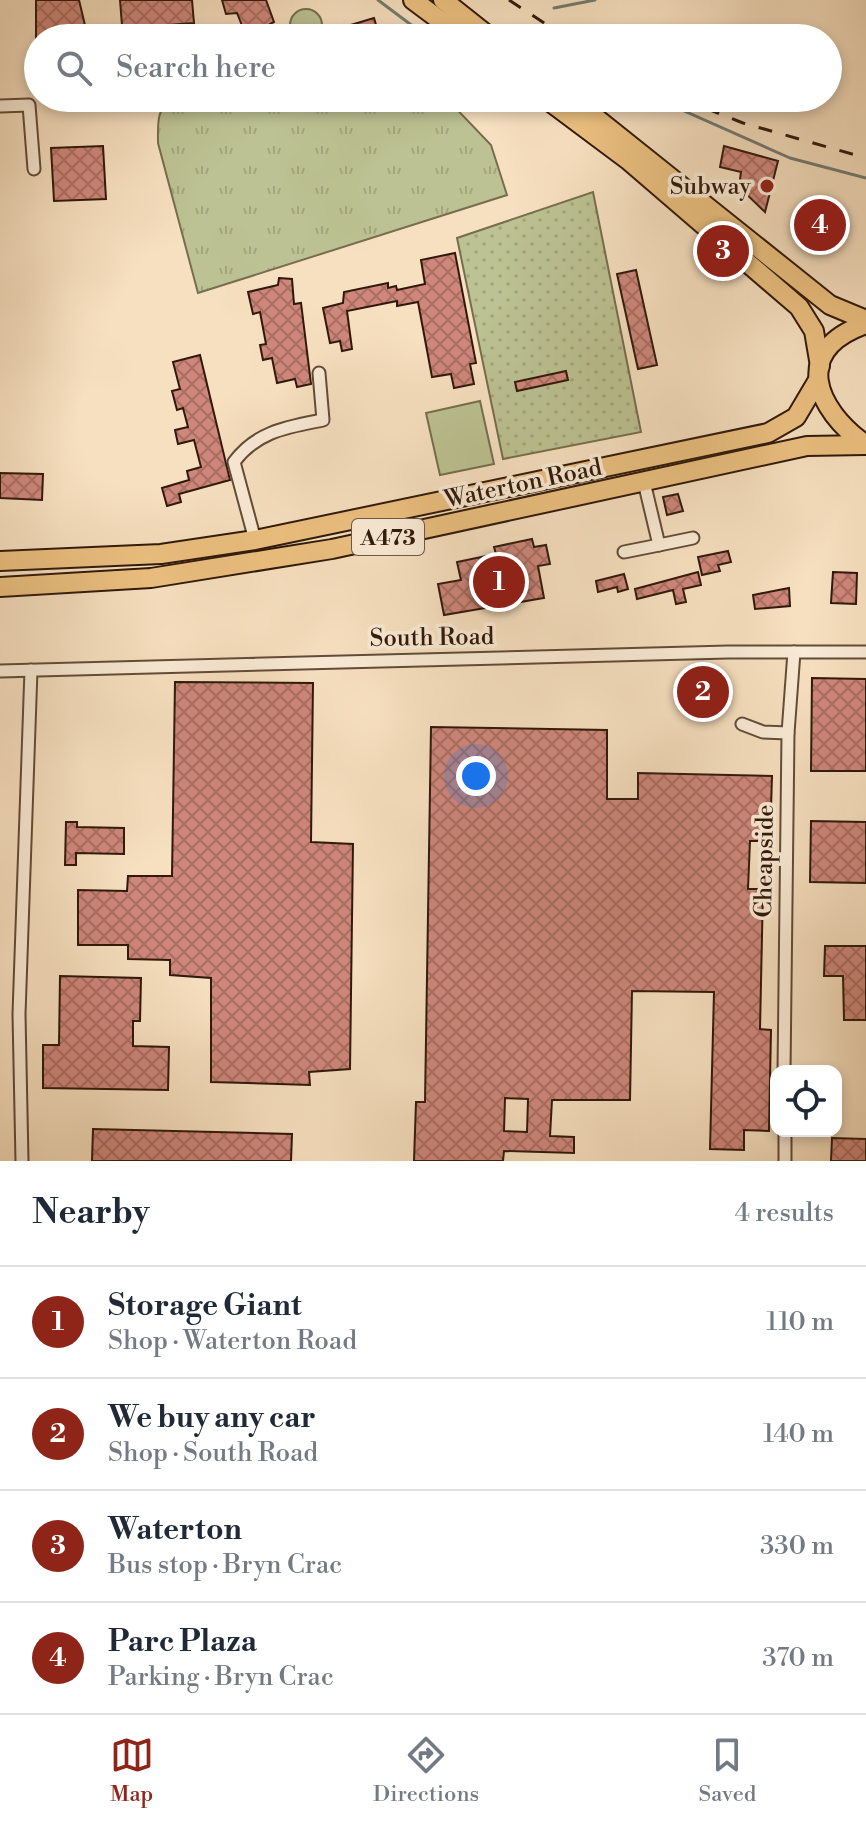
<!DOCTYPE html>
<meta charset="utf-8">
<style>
:root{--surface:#fff;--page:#f6f6f7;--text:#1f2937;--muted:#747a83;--line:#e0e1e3;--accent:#8f2418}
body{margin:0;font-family:"Libre Bodoni",serif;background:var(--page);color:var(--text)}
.controls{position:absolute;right:24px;bottom:24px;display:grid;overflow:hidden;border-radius:16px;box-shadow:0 4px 12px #0003}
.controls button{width:72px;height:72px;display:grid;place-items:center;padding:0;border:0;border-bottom:2px solid var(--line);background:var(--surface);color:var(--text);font:40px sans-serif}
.you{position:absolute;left:476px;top:776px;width:28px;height:28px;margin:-20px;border:6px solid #fff;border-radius:50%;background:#1a73e8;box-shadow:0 0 0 12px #1a73e833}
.badge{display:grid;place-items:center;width:52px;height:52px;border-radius:50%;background:var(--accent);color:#fff;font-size:26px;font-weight:700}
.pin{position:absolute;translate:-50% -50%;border:4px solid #fff;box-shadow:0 2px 8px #0006}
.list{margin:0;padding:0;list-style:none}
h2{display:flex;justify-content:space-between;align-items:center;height:104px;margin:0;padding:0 32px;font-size:34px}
h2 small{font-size:26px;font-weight:400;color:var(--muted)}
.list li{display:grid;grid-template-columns:52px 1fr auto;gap:24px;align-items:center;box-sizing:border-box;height:112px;padding:0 32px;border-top:2px solid var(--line)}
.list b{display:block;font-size:30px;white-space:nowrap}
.list p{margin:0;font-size:26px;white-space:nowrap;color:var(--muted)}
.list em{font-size:26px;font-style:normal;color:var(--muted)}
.icon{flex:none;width:44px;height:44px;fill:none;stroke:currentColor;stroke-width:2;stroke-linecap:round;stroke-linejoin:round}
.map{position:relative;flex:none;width:866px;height:1161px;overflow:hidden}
.search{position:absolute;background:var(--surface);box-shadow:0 4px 12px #0003;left:24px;right:24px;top:24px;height:88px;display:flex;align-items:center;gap:20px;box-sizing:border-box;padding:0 28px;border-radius:44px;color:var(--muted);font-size:30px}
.sheet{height:552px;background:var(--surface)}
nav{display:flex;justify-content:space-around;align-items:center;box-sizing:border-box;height:112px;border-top:2px solid var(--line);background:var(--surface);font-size:22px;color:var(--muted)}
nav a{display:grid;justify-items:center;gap:4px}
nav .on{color:var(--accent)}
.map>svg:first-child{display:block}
.grass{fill:url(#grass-tufts);stroke:#766e4e;stroke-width:2}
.park{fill:url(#park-dots);stroke:#766e4e;stroke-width:2}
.pitch{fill:#bcc293;stroke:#766e4e;stroke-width:2}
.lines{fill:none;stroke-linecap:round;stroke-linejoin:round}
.stream{stroke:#727b72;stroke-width:3}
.building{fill:url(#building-cross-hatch);stroke:#30190a;stroke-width:2;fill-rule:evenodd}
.minor-casing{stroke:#624b38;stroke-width:15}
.primary-casing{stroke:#30190a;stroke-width:22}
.minor{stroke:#faebd6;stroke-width:11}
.primary{stroke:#ecc080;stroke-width:18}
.rail{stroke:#30190a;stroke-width:3;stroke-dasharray:14 14;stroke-linecap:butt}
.poi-dot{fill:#8f2418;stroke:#faebd6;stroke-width:3}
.labels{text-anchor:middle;stroke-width:7;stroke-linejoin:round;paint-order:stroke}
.shield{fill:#faebd6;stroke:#6d5847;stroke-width:2}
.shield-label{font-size:22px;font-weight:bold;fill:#30190a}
.poi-label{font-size:24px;fill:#30190a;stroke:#faebd6;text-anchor:end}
.street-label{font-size:24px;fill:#30190a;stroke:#faebd6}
</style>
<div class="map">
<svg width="866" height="1161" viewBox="0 0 866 1161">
<defs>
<pattern id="grass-tufts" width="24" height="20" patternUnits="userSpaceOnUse" patternTransform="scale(2)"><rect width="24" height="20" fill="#bcc293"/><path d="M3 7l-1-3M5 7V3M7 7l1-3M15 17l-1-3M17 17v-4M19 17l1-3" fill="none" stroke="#a2a67d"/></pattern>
<pattern id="park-dots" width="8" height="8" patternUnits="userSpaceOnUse" patternTransform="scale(2)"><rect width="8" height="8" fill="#bcc293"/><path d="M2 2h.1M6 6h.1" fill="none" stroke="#a2a67d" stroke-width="1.8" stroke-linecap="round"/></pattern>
<pattern id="building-cross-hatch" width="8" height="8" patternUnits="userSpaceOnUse" patternTransform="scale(2)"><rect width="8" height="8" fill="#cf877b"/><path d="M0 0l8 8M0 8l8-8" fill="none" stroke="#a86e63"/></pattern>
</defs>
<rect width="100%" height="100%" fill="#f7e0c0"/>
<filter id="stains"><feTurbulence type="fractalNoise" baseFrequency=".0025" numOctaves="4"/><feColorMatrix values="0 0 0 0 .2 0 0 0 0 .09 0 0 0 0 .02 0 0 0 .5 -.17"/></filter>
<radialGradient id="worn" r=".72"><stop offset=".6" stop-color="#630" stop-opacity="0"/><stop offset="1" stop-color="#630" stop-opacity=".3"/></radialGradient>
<path class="grass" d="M 171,98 L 446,98 L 491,145 L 507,195 L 198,293 L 158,143 C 158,124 156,111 171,98 Z"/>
<path class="park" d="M 593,192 L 641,432 L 503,459 L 457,238 Z"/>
<g class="pitch">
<circle cx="306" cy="25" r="16"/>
<path d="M 480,401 L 494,464 L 440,475 L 426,413 Z"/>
</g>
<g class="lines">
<g class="stream">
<path d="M 378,0 L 418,30 L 424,30"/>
<path d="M 554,8 L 595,0"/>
<path d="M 655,98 L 790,158 L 866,178"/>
</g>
</g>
<g class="building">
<path d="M 36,0 L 79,0 L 88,38 L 36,38 Z"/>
<path d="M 120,0 L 192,0 L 194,23 L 156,26 L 157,38 L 123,38 Z"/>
<path d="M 222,0 L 266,0 L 274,22 L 270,24 L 273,34 L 253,38 L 251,31 L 245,33 L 237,13 L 226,14 Z"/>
<path d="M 374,18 L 380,38 L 348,38 L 344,27 Z"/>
<path d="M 103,146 L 106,199 L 54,201 L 51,148 Z"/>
<path d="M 724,146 L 778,161 L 765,212 L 739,187 L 741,172 L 720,167 Z"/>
<path d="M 455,253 L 476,363 L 470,364 L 474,384 L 454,388 L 451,374 L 432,377 L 418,302 L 397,306 L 397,301 L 347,311 L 352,349 L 342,351 L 340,341 L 330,343 L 323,308 L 343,303 L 344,292 L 388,283 L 388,288 L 396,286 L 397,290 L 425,284 L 421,260 Z"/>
<path d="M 636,270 L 657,365 L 638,369 L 617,274 Z"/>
<path d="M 279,278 L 292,279 L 294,304 L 301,303 L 311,384 L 297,387 L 295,379 L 277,383 L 272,358 L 263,360 L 260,345 L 266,344 L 260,312 L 253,314 L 248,292 L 278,285 Z"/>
<path d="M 200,355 L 230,480 L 179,494 L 181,502 L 167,506 L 162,488 L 189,480 L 187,471 L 201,467 L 194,440 L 178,444 L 175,430 L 188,427 L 183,408 L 177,410 L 172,391 L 180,389 L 173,362 Z"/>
<path d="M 566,371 L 568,380 L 517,391 L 515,382 Z"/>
<path d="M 0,473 L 43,474 L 42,500 L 0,498 Z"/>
<path d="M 678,494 L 683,511 L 667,515 L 663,497 Z"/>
<path d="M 532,539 L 534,547 L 546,545 L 550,564 L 538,566 L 544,598 L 444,615 L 438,584 L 461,580 L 457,562 L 496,554 L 494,547 Z"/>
<path d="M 728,551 L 731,562 L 718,565 L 720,571 L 702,575 L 698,557 Z"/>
<path d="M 698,572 L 701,585 L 683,589 L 686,602 L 676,604 L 673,590 L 637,599 L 635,589 Z"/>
<path d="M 833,572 L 857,573 L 856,604 L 831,603 Z"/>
<path d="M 624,574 L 628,589 L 618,592 L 617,587 L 598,592 L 596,581 Z"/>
<path d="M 789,588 L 790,606 L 755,609 L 753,595 Z"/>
<path d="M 812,678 L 866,679 L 866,771 L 811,771 Z"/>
<path d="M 175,682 L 313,683 L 311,842 L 353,844 L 350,1069 L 309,1072 L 310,1085 L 211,1082 L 211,978 L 170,975 L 170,960 L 128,959 L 128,945 L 78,945 L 78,890 L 127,891 L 128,876 L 172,876 Z"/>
<path d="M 431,727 L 607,730 L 607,799 L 638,799 L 638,773 L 772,776 L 770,841 L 750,841 L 748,889 L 763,889 L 760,1029 L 771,1030 L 769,1131 L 744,1130 L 744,1150 L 710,1149 L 714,992 L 632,991 L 630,1100 L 552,1100 L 550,1136 L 574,1137 L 574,1153 L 504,1151 L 503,1161 L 414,1161 L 416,1102 L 425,1102 ZM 505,1098 L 528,1099 L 527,1132 L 504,1131 Z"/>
<path d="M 811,821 L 866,822 L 866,883 L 810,882 Z"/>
<path d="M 66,822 L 77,822 L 77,827 L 124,828 L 124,854 L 76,853 L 76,865 L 65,865 Z"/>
<path d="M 825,946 L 866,946 L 866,1020 L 844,1020 L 843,976 L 824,976 Z"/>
<path d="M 60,976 L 141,978 L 140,1021 L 133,1021 L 133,1046 L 169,1047 L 168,1090 L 43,1088 L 43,1045 L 59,1045 Z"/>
<path d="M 93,1129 L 292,1134 L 291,1161 L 92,1161 Z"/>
<path d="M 832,1138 L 866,1139 L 866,1161 L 831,1161 Z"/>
</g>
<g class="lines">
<defs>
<g id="minor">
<path d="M 0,106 L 29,105 L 34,169"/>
<path d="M 255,540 L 234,462 C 257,431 288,427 323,420 L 319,373"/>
<path d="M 659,545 L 693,538"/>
<path d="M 624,552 L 659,545 L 644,482"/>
<path d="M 0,671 L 728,652 L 866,652"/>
<path d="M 742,724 L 763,732 L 788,733"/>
<path d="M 784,1071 L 788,733 L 794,652"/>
<path d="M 785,1131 L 785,1161"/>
<path d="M 22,1161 L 19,1014 L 31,670"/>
</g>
<g id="primary">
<path d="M 413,0 L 464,38"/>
<path d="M 443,0 L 491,38"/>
<path d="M 545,98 L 628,160 L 799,307 L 814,331 L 820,366"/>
<path d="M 571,98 L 830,305 L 866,320"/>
<path d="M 866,324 C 791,350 815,409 866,445"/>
<path d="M 0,561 L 161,554 L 255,540 L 768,433 L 796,417 L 818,380"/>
<path d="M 0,587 L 151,578 L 332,549 L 807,446 L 865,445"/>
</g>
</defs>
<use href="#minor" class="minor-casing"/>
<use href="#primary" class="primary-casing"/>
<use href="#minor" class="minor"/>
<use href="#primary" class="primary"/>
<g class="rail">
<path d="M 509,0 L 567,38"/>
<path d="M 680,98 L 743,123 L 866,158"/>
</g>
</g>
<circle class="poi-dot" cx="767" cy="186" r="8"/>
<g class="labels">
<rect class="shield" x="352" y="519" width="72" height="36" rx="6"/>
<g class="shield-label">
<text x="388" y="545">A473</text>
</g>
<g class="poi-label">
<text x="751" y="194">Subway</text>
</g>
<g class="street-label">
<text transform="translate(523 483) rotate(-12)" y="8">Waterton Road</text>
<text transform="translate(432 637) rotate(-1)" y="8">South Road</text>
<text transform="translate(764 861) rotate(-89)" y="8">Cheapside</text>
</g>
</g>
<rect width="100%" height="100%" filter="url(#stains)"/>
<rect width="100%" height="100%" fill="url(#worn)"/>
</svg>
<div class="controls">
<button><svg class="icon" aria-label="locate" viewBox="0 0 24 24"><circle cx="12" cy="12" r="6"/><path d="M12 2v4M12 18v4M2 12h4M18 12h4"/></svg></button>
</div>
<div class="you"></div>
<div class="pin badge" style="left:499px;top:582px">1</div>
<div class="pin badge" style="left:703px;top:692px">2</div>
<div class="pin badge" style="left:723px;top:251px">3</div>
<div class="pin badge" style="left:820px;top:225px">4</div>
<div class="search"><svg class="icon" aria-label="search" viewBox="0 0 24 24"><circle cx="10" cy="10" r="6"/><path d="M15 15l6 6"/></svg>Search here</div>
</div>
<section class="sheet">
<h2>Nearby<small>4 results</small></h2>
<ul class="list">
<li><span class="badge">1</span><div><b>Storage Giant</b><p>Shop · Waterton Road</p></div><em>110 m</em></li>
<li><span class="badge">2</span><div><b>We buy any car</b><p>Shop · South Road</p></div><em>140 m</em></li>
<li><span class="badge">3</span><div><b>Waterton</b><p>Bus stop · Bryn Crac</p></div><em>330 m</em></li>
<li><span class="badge">4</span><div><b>Parc Plaza</b><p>Parking · Bryn Crac</p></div><em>370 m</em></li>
</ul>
</section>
<nav>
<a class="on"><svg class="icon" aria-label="map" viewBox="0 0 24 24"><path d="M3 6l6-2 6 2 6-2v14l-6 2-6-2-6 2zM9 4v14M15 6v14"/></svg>Map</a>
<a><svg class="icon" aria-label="directions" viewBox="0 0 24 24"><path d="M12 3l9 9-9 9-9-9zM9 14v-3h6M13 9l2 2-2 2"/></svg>Directions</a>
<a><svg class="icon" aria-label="saved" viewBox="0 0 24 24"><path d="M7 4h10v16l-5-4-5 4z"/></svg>Saved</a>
</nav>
